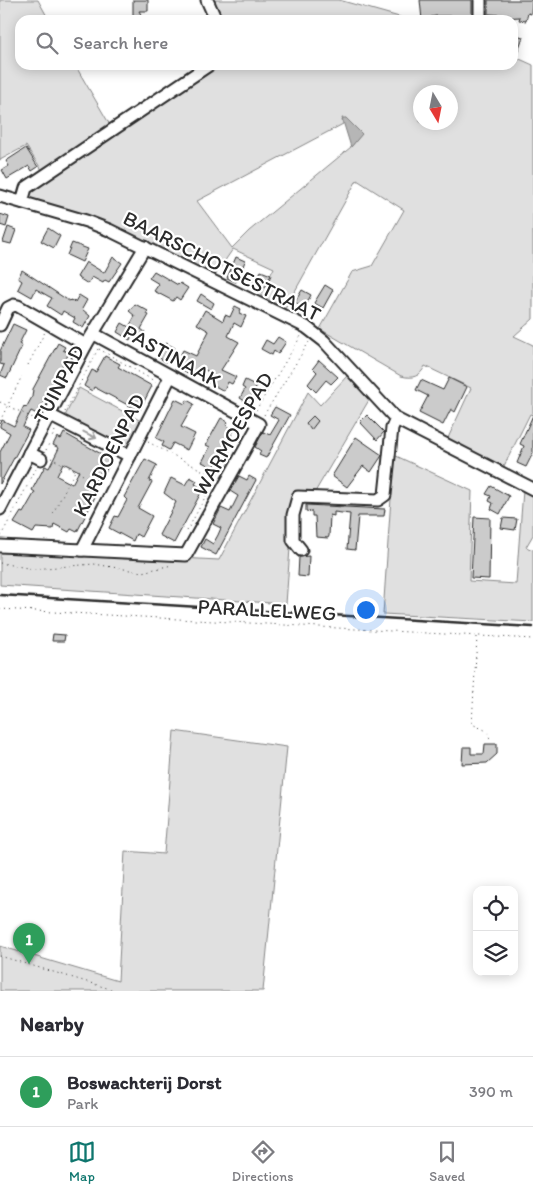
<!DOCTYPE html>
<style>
:root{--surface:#fff;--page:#f2f2f3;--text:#2b2b33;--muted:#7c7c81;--line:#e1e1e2;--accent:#0f766e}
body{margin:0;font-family:Itim,sans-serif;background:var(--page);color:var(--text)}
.controls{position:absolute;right:15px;bottom:15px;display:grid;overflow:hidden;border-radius:10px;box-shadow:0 2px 12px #0003}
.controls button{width:45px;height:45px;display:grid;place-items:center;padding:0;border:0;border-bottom:1px solid var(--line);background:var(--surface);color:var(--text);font:25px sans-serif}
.compass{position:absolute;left:413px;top:85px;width:45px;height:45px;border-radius:50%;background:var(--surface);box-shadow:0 2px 12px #0003;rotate:170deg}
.you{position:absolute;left:365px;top:609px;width:18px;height:18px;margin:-12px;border:4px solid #fff;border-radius:50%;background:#1a73e8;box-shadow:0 0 0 8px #1a73e833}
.badge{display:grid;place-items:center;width:32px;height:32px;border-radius:50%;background:var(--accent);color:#fff;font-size:16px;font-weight:700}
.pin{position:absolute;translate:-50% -41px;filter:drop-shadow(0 1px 2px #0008)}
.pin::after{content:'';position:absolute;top:26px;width:18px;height:15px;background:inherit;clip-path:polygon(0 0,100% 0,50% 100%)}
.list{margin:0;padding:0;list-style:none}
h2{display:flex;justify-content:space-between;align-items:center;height:65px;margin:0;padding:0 20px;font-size:21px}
h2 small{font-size:16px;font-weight:400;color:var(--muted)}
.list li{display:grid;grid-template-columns:32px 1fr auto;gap:15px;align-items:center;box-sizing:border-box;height:70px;padding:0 20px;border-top:1px solid var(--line)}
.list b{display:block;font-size:19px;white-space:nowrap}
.list p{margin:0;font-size:16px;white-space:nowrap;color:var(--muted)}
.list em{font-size:16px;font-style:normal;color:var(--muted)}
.icon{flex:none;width:28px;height:28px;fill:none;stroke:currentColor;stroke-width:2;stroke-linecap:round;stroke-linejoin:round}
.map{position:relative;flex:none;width:533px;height:991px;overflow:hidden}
.search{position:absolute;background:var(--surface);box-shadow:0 2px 12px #0003;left:15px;right:15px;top:15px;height:55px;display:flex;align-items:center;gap:12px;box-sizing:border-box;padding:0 18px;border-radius:15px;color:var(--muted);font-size:19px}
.sheet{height:135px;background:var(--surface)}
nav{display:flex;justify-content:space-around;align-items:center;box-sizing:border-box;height:70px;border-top:1px solid var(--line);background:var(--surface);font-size:14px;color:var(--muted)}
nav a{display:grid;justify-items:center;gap:2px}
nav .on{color:var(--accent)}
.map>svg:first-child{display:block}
.green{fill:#e0e0e0;stroke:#868686;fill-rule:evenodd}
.water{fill:#b6b6b6;stroke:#7e7e7e}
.building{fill:#cbcbcb;stroke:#2b2b2b;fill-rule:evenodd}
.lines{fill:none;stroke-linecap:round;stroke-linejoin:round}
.minor-casing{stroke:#2b2b2b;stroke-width:15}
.path{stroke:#2b2b2b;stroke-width:1;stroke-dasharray:1 4;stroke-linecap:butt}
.minor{stroke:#fff;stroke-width:11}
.rail{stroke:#2b2b2b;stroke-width:2.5}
.oneway{stroke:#a0a0a0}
.labels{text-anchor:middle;stroke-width:4.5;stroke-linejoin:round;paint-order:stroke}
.street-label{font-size:21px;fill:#2b2b2b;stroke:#fff}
</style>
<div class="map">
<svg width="533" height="991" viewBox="0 0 533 991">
<rect width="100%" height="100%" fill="#fff"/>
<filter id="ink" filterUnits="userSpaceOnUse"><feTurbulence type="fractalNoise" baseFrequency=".02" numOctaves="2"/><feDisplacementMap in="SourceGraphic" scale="10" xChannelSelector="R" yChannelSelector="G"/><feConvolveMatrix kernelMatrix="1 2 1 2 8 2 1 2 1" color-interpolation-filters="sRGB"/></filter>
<g filter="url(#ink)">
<g class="green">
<path d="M 0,0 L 38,0 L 49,20 L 20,20 L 20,65 L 75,65 L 110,125 L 42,170 L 26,146 L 0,160 Z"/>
<path d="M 212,0 L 339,0 L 410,20 L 222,20 Z"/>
<path d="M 513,56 L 533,65 L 533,319 L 514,336 L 533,345 L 533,415 L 530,414 L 503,468 L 448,438 L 471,388 L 425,366 C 420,377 412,379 401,376 L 320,329 L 352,272 L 372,266 L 404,210 L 357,180 L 285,309 L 260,295 L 274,268 L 233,249 L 215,275 L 123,231 L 26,200 L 28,188 L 214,65 L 513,65 ZM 420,92 L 450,92 L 450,122 L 420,122 ZM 346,118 L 361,134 L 351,147 L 249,231 L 232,248 L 197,201 L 343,124 L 342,120 Z"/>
<path d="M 348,375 L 369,400 L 315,492 L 294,492 L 286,604 L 0,585 L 0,549 L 219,560 L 308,392 L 320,405 Z"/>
<path d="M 79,388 L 141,421 L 125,451 L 64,418 Z"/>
<path d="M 394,455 L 472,491 L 469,581 L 516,584 L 523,490 L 533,495 L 533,535 L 526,547 L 533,550 L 533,622 L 383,614 Z"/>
<path d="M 174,731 L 287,747 L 263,991 L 0,991 L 0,946 L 118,981 L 125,851 L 164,854 Z"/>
</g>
<path class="water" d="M 342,118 L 346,118 L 362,134 L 351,147 Z"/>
<g class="building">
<path d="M 133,0 L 148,0 L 148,11 L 139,11 L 144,20 L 133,20 Z"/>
<path d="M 420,0 L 472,0 L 472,19 L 452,20 L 452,16 L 436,16 L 431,17 L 431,20 L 422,20 Z"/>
<path d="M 488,0 L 532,0 L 531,14 L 528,13 L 526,21 L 519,20 L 520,17 L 502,18 L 502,15 L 489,14 L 488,19 Z"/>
<path d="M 513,34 L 523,37 L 513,64 Z"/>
<path d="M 26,148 L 38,167 L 32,171 L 29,166 L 7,179 L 2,170 L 9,166 L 6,161 Z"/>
<path d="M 0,214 L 9,217 L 6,227 L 0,225 Z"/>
<path d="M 8,227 L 16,230 L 11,244 L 3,242 Z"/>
<path d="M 48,228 L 60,236 L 54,248 L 41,241 Z"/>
<path d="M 72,243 L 88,249 L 82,262 L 67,255 Z"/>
<path d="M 113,257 L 122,263 L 109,282 L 105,280 L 103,283 L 92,277 L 88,284 L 77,277 L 86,262 L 104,273 Z"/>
<path d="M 236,257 L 245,261 L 242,269 L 258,276 L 261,271 L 271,275 L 265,288 L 239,276 L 236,282 L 227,278 Z"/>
<path d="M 22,270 L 69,301 L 70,300 L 75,302 L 79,295 L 87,300 L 82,309 L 90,316 L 83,328 L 73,322 L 75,318 L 63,311 L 61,315 L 47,306 L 52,298 L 48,296 L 36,289 L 32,297 L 18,289 L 22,281 L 18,278 Z"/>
<path d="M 154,271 L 178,285 L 180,283 L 188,288 L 180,300 L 176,297 L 173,301 L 154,291 L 159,284 L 149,278 Z"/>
<path d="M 325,285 L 333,290 L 323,308 L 314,303 Z"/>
<path d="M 302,290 L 311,295 L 304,308 L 295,302 Z"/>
<path d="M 201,294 L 214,303 L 211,309 L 197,301 Z"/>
<path d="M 135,304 L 148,311 L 146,314 L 149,315 L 141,329 L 145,332 L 141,338 L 133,333 L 130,340 L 117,332 L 122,323 L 129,327 L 135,316 L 129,311 Z"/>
<path d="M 235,306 L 241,309 L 239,313 L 246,316 L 241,327 L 234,323 L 228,336 L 239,342 L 221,370 L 236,377 L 232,384 L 228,382 L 224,391 L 208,382 L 213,374 L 199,367 L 193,376 L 179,368 L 183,358 L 180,356 L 183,350 L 196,356 L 209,331 L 197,324 L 205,310 L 223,321 L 225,315 L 230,317 Z"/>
<path d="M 13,324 L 26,330 L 19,344 L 22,346 L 7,378 L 0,375 L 4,365 L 0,364 L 0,351 Z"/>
<path d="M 278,337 L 286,342 L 278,354 L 274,351 L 272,355 L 261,349 L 266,340 L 273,344 Z"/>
<path d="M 58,343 L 65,347 L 63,350 L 69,353 L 37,414 L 31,411 L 26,420 L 23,427 L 29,430 L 0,484 L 0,452 L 10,433 L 0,427 L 0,425 L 2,420 L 14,426 L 24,406 L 26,408 L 32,397 L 33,389 Z"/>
<path d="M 166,343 L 175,348 L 166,362 L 158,357 Z"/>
<path d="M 105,356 L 120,364 L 118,367 L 152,386 L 139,411 L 94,387 L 92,391 L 84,386 L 92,370 L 96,372 Z"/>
<path d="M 319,360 L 338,377 L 331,384 L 326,380 L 316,392 L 308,384 L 317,372 L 313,368 Z"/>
<path d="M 449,378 L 467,387 L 455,412 L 451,409 L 443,425 L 419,413 L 428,396 L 416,390 L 421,380 L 443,390 Z"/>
<path d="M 245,380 L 257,386 L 248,403 L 240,398 L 245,389 L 242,387 Z"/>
<path d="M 175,399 L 185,404 L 187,400 L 194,404 L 181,427 L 195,434 L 187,450 L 173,443 L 169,450 L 162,446 L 164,442 L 156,438 Z"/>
<path d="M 275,407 L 290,415 L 266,458 L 259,455 L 261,451 L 255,447 L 263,432 L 270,435 L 279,420 L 270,415 Z"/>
<path d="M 367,415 L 384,432 L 377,440 L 360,422 Z"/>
<path d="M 533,415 L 533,453 L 526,467 L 517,463 L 524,446 L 520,444 Z"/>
<path d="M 313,416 L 318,421 L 311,430 L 306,423 Z"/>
<path d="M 221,418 L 228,422 L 226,425 L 234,430 L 214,468 L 202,462 L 210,447 L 206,445 Z"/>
<path d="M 64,433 L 112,460 L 105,472 L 102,470 L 90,492 L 96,495 L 77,532 L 71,529 L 69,532 L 54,524 L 53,529 L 36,528 L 33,533 L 14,523 L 21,512 L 23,513 L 35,492 L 32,490 L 45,466 L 49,468 L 59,448 L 53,445 L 57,437 L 61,439 ZM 63,463 L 79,471 L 72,484 L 57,476 Z"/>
<path d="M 356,437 L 382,455 L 381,457 L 371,472 L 363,466 L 347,487 L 332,476 Z"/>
<path d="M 145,459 L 157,465 L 149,481 L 152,482 L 138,508 L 152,516 L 141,537 L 136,534 L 133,541 L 109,528 L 115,516 L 118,517 L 127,500 L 124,497 Z"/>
<path d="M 239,476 L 247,480 L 249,476 L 256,480 L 216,555 L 201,547 L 205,539 L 213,544 L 218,535 L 221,528 L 213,524 L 221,508 L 230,512 L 238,496 L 230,491 Z"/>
<path d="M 190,477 L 197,481 L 195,484 L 203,489 L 174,543 L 159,535 L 176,502 L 164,493 L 171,478 L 185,485 Z"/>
<path d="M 491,486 L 509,496 L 500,514 L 491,509 L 493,503 L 489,501 L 491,496 L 486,494 Z"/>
<path d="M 306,505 L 385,509 L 384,516 L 358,516 L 355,550 L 347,549 L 350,514 L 334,512 L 334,516 L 330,515 L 329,536 L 328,538 L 316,537 L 315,516 L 312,516 L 312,512 L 306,511 Z"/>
<path d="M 474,517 L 490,518 L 489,579 L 471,578 Z"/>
<path d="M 503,518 L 517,519 L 515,530 L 501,528 Z"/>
<path d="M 309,556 L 308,577 L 298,576 L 299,557 Z"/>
<path d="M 53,634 L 65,635 L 64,641 L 52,641 Z"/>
<path d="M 485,744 L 497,744 L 497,754 L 487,763 L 462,764 L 463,747 L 471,747 L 471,754 L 484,754 Z"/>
</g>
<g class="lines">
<defs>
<g id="minor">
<path d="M 207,0 L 216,20"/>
<path d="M 480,20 L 480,0"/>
<path d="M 0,196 L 86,221 L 109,230 L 306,327 L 324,341 L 396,419 L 533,489"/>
<path d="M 22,202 L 26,188 L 209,65"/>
<path d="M 0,325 L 8,308 L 14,305 L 18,306 L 86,345"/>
<path d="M 49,415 L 130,456"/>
<path d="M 29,453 L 41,459"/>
<path d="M 0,509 L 86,345 L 145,247"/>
<path d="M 0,546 L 186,555 L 259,424 L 94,334"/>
<path d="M 82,550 L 170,377"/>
<path d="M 301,550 L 293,540 L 293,515 L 298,497 L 378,500 L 385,495 L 392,428 L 396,419"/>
</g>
</defs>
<use href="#minor" class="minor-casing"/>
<g class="path">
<path d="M 99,349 L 156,382"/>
<path d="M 28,365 L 45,332"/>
<path d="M 0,402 L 35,419"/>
<path d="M 256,410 L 301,336"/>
<path d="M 65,412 L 98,349"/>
<path d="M 264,415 L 309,342"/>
<path d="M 0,421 L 22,376"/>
<path d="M 148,442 L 215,477"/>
<path d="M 46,450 L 56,429"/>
<path d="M 51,458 L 102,485"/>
<path d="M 53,513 L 75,471"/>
<path d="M 187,531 L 243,426"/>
<path d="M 1,536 L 36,469"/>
<path d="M 0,563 L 33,569 L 94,564 L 142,572 L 172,565"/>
<path d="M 0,609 L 533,639"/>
<path d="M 477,637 L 472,724 L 487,731 L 490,739"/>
<path d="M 0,956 L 117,991"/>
</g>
<use href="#minor" class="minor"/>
<path class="rail" d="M 0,595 L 533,627"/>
</g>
<defs><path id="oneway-shaft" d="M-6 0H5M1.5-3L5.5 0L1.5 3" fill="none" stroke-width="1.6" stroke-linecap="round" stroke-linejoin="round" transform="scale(1.25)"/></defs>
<use class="oneway" href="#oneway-shaft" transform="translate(90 435) rotate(27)"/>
</g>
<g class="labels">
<g class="street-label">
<text transform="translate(222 266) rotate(27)" y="7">BAARSCHOTSESTRAAT</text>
<text transform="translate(172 356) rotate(29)" y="7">PASTINAAK</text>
<text transform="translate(59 384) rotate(-62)" y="7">TUINPAD</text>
<text transform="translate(233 434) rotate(-60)" y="7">WARMOESPAD</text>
<text transform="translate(109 455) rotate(-63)" y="7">KARDOENPAD</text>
<text transform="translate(267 610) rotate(3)" y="7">PARALLELWEG</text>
</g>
</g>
</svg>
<div class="controls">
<button><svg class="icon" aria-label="locate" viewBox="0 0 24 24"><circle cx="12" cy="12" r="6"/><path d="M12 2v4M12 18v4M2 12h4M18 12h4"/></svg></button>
<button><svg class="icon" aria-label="layers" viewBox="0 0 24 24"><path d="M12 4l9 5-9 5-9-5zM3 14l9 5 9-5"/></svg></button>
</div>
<svg class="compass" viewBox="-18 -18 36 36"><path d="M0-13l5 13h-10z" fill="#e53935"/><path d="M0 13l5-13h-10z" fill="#7c7c81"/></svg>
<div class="you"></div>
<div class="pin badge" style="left:29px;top:964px;background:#2e9e5b">1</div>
<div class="search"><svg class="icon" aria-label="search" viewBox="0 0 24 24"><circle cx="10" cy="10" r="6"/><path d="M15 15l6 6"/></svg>Search here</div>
</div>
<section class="sheet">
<h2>Nearby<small></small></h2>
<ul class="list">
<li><span class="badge" style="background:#2e9e5b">1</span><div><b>Boswachterij Dorst</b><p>Park</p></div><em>390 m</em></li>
</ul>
</section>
<nav>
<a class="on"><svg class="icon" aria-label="map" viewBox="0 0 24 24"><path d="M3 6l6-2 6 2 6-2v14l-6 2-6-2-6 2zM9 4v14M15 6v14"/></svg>Map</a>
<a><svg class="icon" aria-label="directions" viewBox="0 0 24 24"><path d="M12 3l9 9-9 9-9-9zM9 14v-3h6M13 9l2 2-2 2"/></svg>Directions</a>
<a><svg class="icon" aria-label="saved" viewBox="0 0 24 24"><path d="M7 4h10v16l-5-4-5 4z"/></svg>Saved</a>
</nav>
